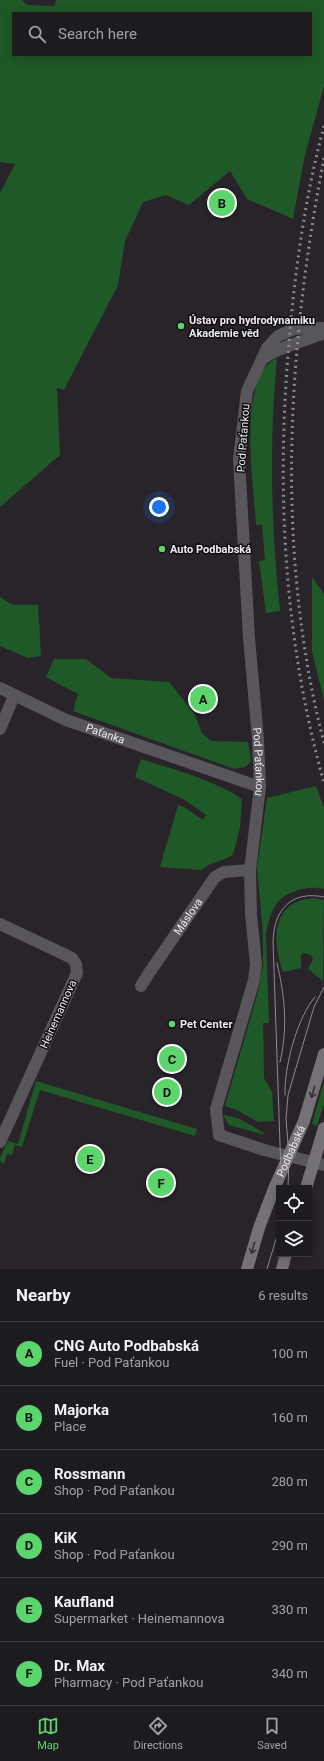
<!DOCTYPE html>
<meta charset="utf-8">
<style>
:root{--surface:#1e1b20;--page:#262429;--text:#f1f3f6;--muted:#a1a1a5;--line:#3c393e;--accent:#5dd56d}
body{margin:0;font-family:Roboto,sans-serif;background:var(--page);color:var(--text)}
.controls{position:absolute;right:12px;bottom:12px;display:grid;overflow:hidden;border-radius:0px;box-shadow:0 2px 10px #0003}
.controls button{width:36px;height:36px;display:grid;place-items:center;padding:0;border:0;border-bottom:1px solid var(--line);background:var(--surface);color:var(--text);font:20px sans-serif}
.you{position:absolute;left:159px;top:507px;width:14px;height:14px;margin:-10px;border:3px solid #fff;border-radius:50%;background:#1a73e8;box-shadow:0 0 0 6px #1a73e833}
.badge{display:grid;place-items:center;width:26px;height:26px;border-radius:50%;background:var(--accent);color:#111;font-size:13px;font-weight:700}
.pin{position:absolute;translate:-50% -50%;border:2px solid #fff;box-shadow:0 1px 4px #0006}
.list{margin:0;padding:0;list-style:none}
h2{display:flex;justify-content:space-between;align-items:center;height:52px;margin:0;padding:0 16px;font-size:17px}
h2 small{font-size:13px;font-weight:400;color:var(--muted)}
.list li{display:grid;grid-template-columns:26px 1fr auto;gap:12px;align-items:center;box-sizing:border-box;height:64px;padding:0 16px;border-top:1px solid var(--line)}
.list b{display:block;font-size:15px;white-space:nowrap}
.list p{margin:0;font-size:13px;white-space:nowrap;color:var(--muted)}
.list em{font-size:13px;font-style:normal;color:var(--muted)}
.icon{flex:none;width:22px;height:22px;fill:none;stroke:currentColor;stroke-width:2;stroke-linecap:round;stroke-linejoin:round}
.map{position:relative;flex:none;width:324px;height:1269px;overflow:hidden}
.search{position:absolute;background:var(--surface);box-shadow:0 2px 10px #0003;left:12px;right:12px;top:12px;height:44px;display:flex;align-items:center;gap:10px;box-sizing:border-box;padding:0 14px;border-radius:0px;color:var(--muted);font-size:15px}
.sheet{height:436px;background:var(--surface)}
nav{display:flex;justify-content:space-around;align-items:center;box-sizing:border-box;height:56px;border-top:1px solid var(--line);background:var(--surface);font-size:11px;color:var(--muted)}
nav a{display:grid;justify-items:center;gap:2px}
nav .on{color:var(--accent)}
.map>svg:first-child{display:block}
.green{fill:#1f5927;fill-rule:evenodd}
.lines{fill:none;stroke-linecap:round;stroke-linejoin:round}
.street{stroke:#58565a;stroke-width:12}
.secondary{stroke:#757277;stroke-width:12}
.tram{stroke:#8d8a8f;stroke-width:1}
.rail{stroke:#8d8a8f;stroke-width:3;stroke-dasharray:2 4;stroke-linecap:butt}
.oneway{stroke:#333135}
.poi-dot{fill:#5dd56d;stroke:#100e11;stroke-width:1.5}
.labels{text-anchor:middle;stroke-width:3;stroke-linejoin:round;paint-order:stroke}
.poi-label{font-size:11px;font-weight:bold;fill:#eeebef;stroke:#100e11;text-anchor:start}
.street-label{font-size:11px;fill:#eeebef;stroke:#100e11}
</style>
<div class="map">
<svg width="324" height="1269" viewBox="0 0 324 1269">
<rect width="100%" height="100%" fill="#28242a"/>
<g class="green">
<path d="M 0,0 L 22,0 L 27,5 L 54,6 L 56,0 L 324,0 L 324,86 L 305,155 L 293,219 L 247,199 L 230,171 L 189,205 L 166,195 L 143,202 L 125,241 L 118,285 L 64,390 L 57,388 L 60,455 L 0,507 L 0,193 L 15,164 L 0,162 ZM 13,13 L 311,13 L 311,55 L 13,55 Z"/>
<path d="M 277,358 C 269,442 271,527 280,611 L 266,613 L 259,561 L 265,560 L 262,525 L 256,525 C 254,488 236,375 277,358 Z"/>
<path d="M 312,577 L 324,594 L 324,700 L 312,651 Z"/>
<path d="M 0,597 L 13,605 L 38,605 L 41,656 L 28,658 L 0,646 Z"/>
<path d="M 54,659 L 86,659 L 111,678 L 169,682 L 194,713 L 202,733 L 211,741 L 248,742 L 251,761 L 245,767 L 234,769 L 73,711 L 78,694 L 46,677 Z"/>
<path d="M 141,759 C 175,770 212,779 242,799 L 240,828 L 233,855 C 222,862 211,861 202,870 L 160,867 L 178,805 L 184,807 L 203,820 L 206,815 L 185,800 L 135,777 Z"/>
<path d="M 316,786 L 324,808 L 324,889 C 310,885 286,891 277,903 C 271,911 268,923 266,933 L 269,1023 L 263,1023 L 264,1078 L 272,1092 L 274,1121 L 258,1122 L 237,1110 L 225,1106 L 258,992 L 263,966 L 263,934 L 257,867 L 267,798 Z"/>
<path d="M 314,898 L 324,900 L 323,981 L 308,969 L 313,959 L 311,955 L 304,953 L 301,955 L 301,968 L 283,972 C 272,940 271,901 314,898 Z"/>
<path d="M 36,1081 L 197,1129 L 195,1136 L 40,1090 L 22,1147 L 15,1145 L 12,1155 L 7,1154 L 4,1164 L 1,1163 L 0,1158 L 8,1141 L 18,1144 Z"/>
<path d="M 324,1081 L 324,1104 L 317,1126 L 312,1124 Z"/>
<path d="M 223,1115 L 238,1118 L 264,1133 L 265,1135 L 229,1125 Z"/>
</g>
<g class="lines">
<g class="street">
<path id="s1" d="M 324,328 L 294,329 L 278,336 L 267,348 L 247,391 L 239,459 L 249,638 L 258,739 L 260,787 L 250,870 L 251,914 L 256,964 L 254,980 L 216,1109 L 219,1135 L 264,1150 L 324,1165"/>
<path d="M 262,359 C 281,346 303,342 324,333"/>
<path id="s2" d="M 0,688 L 66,720 L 260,787"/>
<path d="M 0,729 L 14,696"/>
<path d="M 0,924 L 72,958 L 76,964 L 77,973 L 0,1142"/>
<path id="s3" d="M 141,986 L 149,973 L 215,877 L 224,872 L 250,870"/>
</g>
<g class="secondary">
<path d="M 306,1188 L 324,1128"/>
<path id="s4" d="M 247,1269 L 259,1228 L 273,1191 L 304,1121 L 324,1054"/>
<path d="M 282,1269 L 286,1254"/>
</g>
<g class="tram">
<path d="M 277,963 C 285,997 288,1028 280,1062"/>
<path d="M 285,1095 C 284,1067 297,1018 315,997"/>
<path d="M 281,1173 L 273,941 C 274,910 291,890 324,897"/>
<path d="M 288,1188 L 289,1156 L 286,1119 L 288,1095 L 314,1007 L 324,987"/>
<path d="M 267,1269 L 279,1229"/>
</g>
<g class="rail">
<path d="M 324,126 C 305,197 295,270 289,343 C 276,491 284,639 324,783"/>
<path d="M 324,158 C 287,350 275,552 324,743"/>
</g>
</g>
<defs><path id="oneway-shaft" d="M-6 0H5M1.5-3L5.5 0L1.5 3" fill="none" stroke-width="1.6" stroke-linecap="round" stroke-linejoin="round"/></defs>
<g class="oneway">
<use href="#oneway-shaft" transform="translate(313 1092) rotate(106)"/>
<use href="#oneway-shaft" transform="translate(253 1248) rotate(106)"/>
</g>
<g class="poi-dot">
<circle cx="181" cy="326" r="4"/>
<circle cx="162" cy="549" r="4"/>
<circle cx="172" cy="1024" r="4"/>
</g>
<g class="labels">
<g class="poi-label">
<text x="189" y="324">Ústav pro hydrodynamiku<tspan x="189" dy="13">Akademie věd</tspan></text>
<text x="170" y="553">Auto Podbabská</text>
<text x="180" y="1028">Pet Center</text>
</g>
<g class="street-label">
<text transform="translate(243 438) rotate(-86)" y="4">Pod Paťankou</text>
<text dy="4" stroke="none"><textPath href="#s2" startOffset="115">Paťanka</textPath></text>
<text dy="4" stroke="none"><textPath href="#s1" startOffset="483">Pod Paťankou</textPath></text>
<text dy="4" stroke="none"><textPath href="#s3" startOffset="84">Máslova</textPath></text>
<text transform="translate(58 1014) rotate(-66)" y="4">Heinemannova</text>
<text dy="4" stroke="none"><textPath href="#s4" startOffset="126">Podbabská</textPath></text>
</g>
</g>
</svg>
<div class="controls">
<button><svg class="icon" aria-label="locate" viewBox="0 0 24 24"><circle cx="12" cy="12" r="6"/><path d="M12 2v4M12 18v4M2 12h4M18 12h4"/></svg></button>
<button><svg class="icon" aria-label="layers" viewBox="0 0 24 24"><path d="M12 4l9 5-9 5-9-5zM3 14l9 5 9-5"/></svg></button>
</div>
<div class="you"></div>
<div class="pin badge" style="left:203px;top:699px">A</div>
<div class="pin badge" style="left:222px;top:203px">B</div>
<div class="pin badge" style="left:172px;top:1059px">C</div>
<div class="pin badge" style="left:167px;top:1092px">D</div>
<div class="pin badge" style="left:90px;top:1159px">E</div>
<div class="pin badge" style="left:161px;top:1183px">F</div>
<div class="search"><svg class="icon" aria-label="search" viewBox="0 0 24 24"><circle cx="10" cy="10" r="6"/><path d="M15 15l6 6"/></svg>Search here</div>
</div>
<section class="sheet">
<h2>Nearby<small>6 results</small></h2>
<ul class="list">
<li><span class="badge">A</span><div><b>CNG Auto Podbabská</b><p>Fuel · Pod Paťankou</p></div><em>100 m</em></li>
<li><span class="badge">B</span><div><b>Majorka</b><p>Place</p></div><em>160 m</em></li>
<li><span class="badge">C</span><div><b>Rossmann</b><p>Shop · Pod Paťankou</p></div><em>280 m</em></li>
<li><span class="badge">D</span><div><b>KiK</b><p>Shop · Pod Paťankou</p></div><em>290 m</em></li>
<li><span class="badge">E</span><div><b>Kaufland</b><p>Supermarket · Heinemannova</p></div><em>330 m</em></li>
<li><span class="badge">F</span><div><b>Dr. Max</b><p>Pharmacy · Pod Paťankou</p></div><em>340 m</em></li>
</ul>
</section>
<nav>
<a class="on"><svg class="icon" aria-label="map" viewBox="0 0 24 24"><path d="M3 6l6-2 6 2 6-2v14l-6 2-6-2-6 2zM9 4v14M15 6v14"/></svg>Map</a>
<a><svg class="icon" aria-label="directions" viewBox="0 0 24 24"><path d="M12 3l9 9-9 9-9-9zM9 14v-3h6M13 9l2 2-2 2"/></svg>Directions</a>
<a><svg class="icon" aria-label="saved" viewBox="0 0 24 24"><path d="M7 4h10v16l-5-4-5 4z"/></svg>Saved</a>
</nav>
